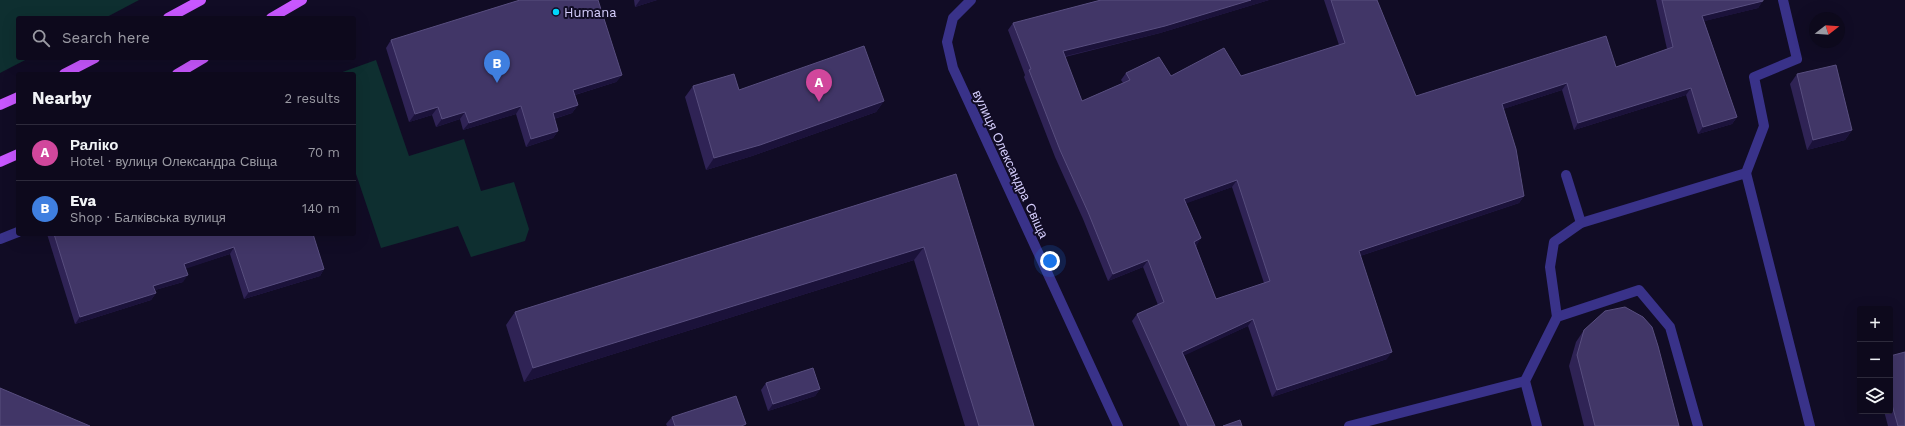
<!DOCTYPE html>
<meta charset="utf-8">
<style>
:root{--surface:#0d091c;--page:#1b1729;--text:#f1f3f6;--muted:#9a9aa3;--line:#2d2a3b;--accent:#2563eb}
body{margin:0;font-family:"Work Sans",sans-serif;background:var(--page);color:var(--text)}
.controls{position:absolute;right:12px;bottom:12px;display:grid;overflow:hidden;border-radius:4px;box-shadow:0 4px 16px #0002}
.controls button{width:36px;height:36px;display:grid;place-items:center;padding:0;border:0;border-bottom:1px solid var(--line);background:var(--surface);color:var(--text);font:20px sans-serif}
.compass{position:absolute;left:1809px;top:12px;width:36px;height:36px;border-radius:50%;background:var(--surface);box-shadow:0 4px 16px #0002;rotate:73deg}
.you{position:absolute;left:1050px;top:261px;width:14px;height:14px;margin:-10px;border:3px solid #fff;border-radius:50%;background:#1a73e8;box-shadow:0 0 0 6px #1a73e833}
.badge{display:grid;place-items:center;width:26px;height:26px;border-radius:50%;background:var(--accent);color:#fff;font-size:13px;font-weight:700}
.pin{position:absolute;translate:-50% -33px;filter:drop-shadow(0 1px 2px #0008)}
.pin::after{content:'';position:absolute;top:21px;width:14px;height:12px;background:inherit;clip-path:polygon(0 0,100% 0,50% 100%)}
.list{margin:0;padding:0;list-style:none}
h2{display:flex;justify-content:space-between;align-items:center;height:52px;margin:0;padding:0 16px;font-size:17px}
h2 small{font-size:13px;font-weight:400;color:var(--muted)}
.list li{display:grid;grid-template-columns:26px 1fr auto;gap:12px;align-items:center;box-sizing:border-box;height:56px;padding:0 16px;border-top:1px solid var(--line)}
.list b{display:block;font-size:15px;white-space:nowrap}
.list p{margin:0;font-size:13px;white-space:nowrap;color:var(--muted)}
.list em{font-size:13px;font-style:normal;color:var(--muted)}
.icon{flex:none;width:22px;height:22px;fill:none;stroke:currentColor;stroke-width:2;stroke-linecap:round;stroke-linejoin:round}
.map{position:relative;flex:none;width:1905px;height:426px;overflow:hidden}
.search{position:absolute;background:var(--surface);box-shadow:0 4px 16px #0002;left:16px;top:16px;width:340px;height:44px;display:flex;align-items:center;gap:10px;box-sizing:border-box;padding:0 14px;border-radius:4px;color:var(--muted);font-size:15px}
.panel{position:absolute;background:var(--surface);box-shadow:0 4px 16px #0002;left:16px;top:72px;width:340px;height:164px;border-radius:4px}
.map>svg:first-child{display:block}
.green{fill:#0e2f30}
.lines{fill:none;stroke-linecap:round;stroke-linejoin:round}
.lane{stroke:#393289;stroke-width:10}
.street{stroke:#393289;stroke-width:10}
.primary{stroke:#c857ff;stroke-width:10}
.wall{fill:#2f2355;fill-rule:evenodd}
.shaded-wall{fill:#1b123a}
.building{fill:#413667;stroke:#584e7f;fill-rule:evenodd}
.poi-dot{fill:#00d6fb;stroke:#110c25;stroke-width:1.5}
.labels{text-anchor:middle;stroke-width:4;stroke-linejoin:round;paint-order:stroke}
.poi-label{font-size:13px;fill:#d7d0ff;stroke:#110c25;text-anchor:start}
.street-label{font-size:13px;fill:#d7d0ff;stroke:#110c25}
</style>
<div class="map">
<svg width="1905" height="426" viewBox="0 0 1905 426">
<rect width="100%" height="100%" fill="#110c25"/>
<g class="green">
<path d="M 0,0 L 139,0 L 105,18 L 18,18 L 18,58 L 29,58 L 0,73 Z"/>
<path d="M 376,60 L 409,156 L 464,139 L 481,191 L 514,182 L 529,229 L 525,241 L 471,257 L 458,226 L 381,248 L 354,168 L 354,74 L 337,74 Z"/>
</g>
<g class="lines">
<g class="lane">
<path d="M 1746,173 L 1764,126 L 1754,77 L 1797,59 L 1783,0"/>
<path d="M 1566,175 L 1581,223"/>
<path d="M 0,239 L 18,232"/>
<path d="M 1557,317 L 1550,267 L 1554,242 L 1581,223 L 1746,173 L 1810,426"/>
<path d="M 1349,426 L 1525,381"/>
<path d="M 1537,426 L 1525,381 L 1557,317 L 1639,290 L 1670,327 L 1698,426"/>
</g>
<path class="street" d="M 971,0 L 953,18 L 947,42 L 953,68 L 1118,426"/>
<g class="primary">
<path d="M 168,18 L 201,0"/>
<path d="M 271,18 L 302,0"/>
<path d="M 64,74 L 95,58"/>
<path d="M 177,74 L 204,58"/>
<path d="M 0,105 L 18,97"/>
<path d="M 0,162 L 18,154"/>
</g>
</g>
<g class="wall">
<path d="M 634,0 L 657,0 L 635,7 Z"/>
<path d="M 1101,0 L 1269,0 L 1160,33 L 1065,57 L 1082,101 L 1123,83 L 1121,80 L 1126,73 L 1171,76 L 1241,76 L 1339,45 L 1324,0 L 1377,0 L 1416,96 L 1616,67 L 1667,49 L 1656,0 L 1763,0 L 1758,8 L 1704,21 L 1737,117 L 1732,124 L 1698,134 L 1686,95 L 1574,130 L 1562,90 L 1503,109 L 1524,196 L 1519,203 L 1360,256 L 1387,359 L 1272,397 L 1248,326 L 1184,355 L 1215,426 L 1180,426 L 1132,321 L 1137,314 L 1158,305 L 1143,267 L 1108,281 L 1083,219 L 1055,157 L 1024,77 L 1025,75 L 1008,30 L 1013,23 ZM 1232,187 L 1264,283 L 1216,299 L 1196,246 L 1197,245 L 1186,203 Z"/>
<path d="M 391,40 L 622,75 L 616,82 L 575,95 L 578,105 L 572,113 L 554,119 L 558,131 L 553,138 L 526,147 L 516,114 L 463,130 L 460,119 L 436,127 L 432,115 L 409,122 L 386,48 Z"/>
<path d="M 1797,74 L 1852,130 L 1845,140 L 1807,150 L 1790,84 Z"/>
<path d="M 693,86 L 739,90 L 884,101 L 876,112 L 752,156 L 706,170 L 685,97 Z"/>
<path d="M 956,174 L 1034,426 L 965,426 L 914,260 L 524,382 L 506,325 L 515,312 Z"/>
<path d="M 47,234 L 313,234 L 324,269 L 320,276 L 244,299 L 230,254 L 186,268 L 183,282 L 155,290 L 156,293 L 151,300 L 75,324 Z"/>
<path d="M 1584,330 L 1679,426 L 1584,426 L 1569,366 L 1576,342 Z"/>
<path d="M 1890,356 L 1905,426 L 1888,426 L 1884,411 L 1890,411 Z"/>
<path d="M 766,383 L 820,389 L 815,396 L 768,411 L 761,390 Z"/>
<path d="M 672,417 L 746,424 L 744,426 L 667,426 L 666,424 Z"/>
</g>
<g class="shaded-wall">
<path d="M 640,0 L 657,0 L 635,7 Z"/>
<path d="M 1251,0 L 1269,0 L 1160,33 L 1058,58 L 1063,51 Z"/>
<path d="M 1763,1 L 1758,8 L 1697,23 L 1702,16 Z"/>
<path d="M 622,75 L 616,82 L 568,97 L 573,90 Z"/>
<path d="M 1567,83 L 1562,90 L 1497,111 L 1502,104 Z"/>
<path d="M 1691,88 L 1686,95 L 1574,130 L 1578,123 Z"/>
<path d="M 884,101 L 876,112 L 752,156 L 706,170 L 714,158 Z"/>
<path d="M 578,105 L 572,113 L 547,121 L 553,113 Z"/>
<path d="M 521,106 L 516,114 L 463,130 L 469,123 Z"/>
<path d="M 438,107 L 432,115 L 409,122 L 415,114 Z"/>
<path d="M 465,112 L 460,119 L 436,127 L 442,119 Z"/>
<path d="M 1737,117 L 1732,124 L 1698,134 L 1703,127 Z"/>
<path d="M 1852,130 L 1845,140 L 1807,150 L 1813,140 Z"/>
<path d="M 558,131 L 553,138 L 526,147 L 531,139 Z"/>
<path d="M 1237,180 L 1232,187 L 1179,206 L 1184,199 Z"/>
<path d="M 1524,196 L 1519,203 L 1354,258 L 1359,251 Z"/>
<path d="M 1201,238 L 1197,245 L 1189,249 L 1194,242 Z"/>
<path d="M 234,247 L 230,254 L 179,271 L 184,264 Z"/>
<path d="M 924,247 L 914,260 L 524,382 L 533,368 Z"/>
<path d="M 1148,260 L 1143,267 L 1108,281 L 1113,274 Z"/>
<path d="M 324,269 L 320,276 L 244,299 L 249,292 Z"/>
<path d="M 188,275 L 183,282 L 148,292 L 153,286 Z"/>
<path d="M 156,293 L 151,300 L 75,324 L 80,317 Z"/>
<path d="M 1253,319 L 1248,326 L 1177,359 L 1182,352 Z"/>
<path d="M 1392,352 L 1387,359 L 1272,397 L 1277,390 Z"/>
<path d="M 820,389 L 815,396 L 768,411 L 773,404 Z"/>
</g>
<g class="building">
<path d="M 520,0 L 598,0 L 622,75 L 573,90 L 578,105 L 553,113 L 558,131 L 531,139 L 521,106 L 469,123 L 465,112 L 442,119 L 438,107 L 415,114 L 391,40 Z"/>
<path d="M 1101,0 L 1251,0 L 1165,26 L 1063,51 L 1082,101 L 1130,80 L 1126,73 L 1159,57 L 1171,76 L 1224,48 L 1241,76 L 1345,43 L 1331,0 L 1377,0 L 1416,96 L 1606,36 L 1616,67 L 1673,47 L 1662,0 L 1763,0 L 1763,1 L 1702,16 L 1737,117 L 1703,127 L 1691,88 L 1578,123 L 1567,83 L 1502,104 L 1516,149 L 1524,196 L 1359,251 L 1392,352 L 1277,390 L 1253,319 L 1182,352 L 1215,426 L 1188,426 L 1137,314 L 1164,302 L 1148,260 L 1113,274 L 1088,212 L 1060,150 L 1029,70 L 1031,69 L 1013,23 ZM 1237,180 L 1270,281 L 1216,299 L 1194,242 L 1201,238 L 1184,199 Z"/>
<path d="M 864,46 L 884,101 L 760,145 L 714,158 L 693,86 L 734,74 L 739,90 Z"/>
<path d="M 1836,65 L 1852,130 L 1813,140 L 1797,74 Z"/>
<path d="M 956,174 L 1034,426 L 979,426 L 924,247 L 533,368 L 515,312 Z"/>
<path d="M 54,234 L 313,234 L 324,269 L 249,292 L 234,247 L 184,264 L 188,275 L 153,286 L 156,293 L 80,317 Z"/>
<path d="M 1625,307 L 1643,317 L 1652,327 L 1658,346 L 1679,426 L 1595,426 L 1577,355 L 1584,330 L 1605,311 Z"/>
<path d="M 1905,352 L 1905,426 L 1898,426 L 1890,398 L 1890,356 Z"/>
<path d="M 813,368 L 820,389 L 773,404 L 766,383 Z"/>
<path d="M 0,388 L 90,426 L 0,426 Z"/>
<path d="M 736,396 L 746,424 L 741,426 L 675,426 L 672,417 Z"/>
<path d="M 1240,420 L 1242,426 L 1223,426 Z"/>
</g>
<circle class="poi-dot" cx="556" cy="12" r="4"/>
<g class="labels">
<g class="poi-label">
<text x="564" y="17">Humana</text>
</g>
<g class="street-label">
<text transform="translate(1011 164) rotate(65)" y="5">вулиця Олександра Свіща</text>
</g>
</g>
</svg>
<div class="controls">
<button>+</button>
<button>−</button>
<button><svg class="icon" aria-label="layers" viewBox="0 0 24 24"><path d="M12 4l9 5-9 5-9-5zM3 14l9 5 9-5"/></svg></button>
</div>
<svg class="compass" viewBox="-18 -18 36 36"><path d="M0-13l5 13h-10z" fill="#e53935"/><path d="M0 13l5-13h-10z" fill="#9a9aa3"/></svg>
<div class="you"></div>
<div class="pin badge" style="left:819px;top:102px;background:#d1479c">A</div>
<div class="pin badge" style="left:497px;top:83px;background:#3f7fe0">B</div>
<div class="search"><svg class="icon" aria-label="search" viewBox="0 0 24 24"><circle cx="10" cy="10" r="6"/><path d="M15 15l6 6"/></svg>Search here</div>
<section class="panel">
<h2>Nearby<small>2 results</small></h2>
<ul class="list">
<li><span class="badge" style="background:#d1479c">A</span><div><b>Раліко</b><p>Hotel · вулиця Олександра Свіща</p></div><em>70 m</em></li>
<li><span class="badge" style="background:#3f7fe0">B</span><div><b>Eva</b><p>Shop · Балківська вулиця</p></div><em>140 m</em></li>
</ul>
</section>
</div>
